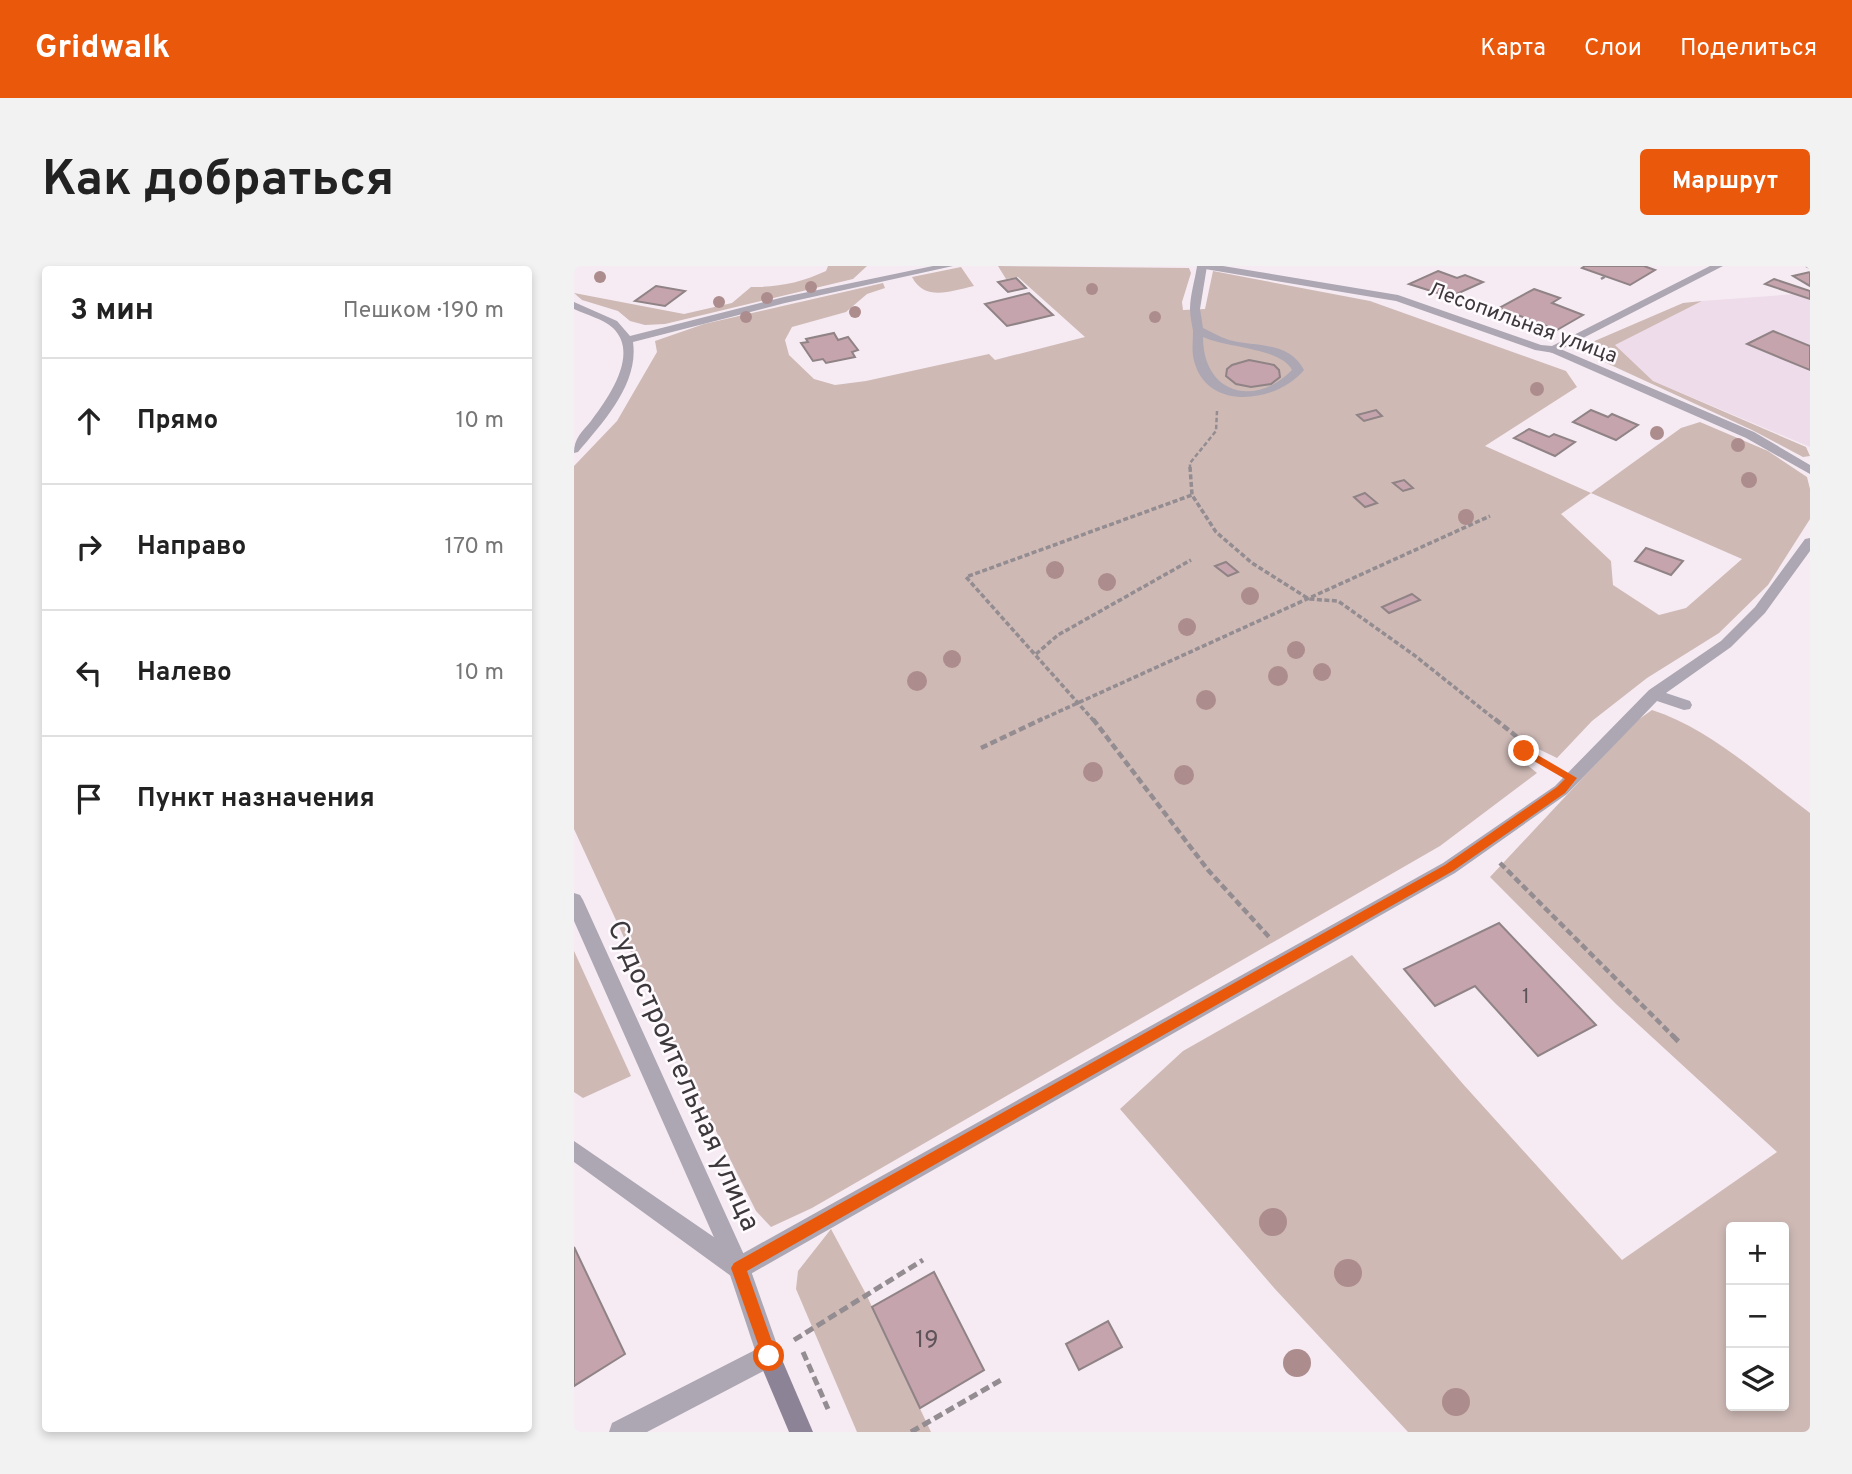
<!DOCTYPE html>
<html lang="ru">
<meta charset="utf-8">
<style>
:root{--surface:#fff;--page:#f2f2f2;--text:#222;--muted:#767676;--line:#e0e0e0;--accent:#ea580c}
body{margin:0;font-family:Overpass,sans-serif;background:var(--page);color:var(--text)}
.controls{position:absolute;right:21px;bottom:21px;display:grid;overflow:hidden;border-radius:7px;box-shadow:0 4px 10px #0003}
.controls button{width:63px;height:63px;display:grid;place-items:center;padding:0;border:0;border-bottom:2px solid var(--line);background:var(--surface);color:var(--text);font:35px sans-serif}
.stop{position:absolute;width:21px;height:21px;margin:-16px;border:5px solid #ea580c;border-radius:50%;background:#fff}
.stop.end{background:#ea580c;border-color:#fff;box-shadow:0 2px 7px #0008}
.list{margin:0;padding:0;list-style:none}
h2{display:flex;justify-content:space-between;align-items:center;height:91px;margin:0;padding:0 28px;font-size:30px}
h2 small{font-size:23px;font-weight:400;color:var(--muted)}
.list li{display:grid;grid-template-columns:46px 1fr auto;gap:21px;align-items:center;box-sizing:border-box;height:126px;padding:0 28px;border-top:2px solid var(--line)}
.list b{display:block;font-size:26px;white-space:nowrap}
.list em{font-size:23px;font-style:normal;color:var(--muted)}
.icon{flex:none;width:38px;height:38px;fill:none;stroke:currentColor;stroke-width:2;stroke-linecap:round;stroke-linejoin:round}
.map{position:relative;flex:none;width:1236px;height:1166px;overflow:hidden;border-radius:7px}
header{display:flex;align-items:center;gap:42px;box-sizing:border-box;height:98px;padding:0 35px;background:var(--accent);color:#fff}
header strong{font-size:33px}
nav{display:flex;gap:38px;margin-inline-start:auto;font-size:24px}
.intro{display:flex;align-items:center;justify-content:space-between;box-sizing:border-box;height:168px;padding:0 42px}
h1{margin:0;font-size:49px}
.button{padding:18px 32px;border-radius:7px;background:var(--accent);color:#fff;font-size:24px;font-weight:700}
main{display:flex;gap:42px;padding:0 42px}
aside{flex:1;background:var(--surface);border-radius:7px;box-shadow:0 4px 10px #0003}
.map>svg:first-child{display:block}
.built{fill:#eedcea}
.green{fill:#ceb9b5;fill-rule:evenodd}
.building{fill:#c5a4ad;stroke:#908386;stroke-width:2}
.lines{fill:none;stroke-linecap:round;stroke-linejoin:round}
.path-far3{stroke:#938c91;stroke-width:2.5;stroke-dasharray:4.5 2.5;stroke-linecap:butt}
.path-far2{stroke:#938c91;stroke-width:3.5;stroke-dasharray:5 2.5;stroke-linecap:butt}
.path-far1{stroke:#938c91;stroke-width:4.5;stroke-dasharray:7 3.5;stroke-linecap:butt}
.path{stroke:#938c91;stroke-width:5;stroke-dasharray:9 4.5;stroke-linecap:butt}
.lane{fill:#aca7b3;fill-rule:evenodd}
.street{fill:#aca7b3;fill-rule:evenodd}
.secondary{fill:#8c8496;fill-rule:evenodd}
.tree{fill:#ad8c8d}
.route{fill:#ea580c}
.labels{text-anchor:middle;stroke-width:5;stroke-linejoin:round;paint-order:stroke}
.far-street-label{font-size:21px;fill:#3c383b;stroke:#fffafe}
.number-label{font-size:21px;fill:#5e5358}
.near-number-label{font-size:24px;fill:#5e5358}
.near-street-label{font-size:28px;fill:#3c383b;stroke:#fffafe}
</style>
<header>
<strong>Gridwalk</strong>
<nav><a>Карта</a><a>Слои</a><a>Поделиться</a></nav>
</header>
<div class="intro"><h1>Как добраться</h1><a class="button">Маршрут</a></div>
<main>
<aside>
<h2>3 мин<small>Пешком · 190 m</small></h2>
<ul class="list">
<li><svg class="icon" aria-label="ahead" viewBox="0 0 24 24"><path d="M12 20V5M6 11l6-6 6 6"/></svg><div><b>Прямо</b></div><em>10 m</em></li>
<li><svg class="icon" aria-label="right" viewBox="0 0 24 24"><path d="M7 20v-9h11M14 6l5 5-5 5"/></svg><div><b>Направо</b></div><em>170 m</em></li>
<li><svg class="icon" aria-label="left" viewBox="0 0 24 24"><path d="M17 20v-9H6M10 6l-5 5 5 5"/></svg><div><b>Налево</b></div><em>10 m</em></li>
<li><svg class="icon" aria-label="arrive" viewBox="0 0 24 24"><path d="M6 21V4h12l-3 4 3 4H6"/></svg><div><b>Пункт назначения</b></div></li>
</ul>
</aside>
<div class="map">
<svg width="1236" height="1166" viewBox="0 0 1236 1166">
<rect width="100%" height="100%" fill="#f6ebf3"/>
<path class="built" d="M 1221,28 L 1236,33 L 1236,181 L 1079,115 L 1040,79 L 1128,35 Z"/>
<g class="green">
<path d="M 254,0 L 293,0 L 279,13 L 91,58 L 71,59 L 56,55 L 44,45 L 8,34 L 0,27 L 110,48 L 158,37 L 177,21 C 205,21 226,17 252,5 Z"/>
<path d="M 424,0 L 615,2 L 617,7 L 608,36 L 609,44 L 631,43 L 639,5 L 796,35 L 992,105 L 1003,121 L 911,180 L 1017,227 L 1107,162 L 1126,156 L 1194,185 L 1233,211 L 1236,223 L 1236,253 L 1194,319 L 1145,367 L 1073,412 L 1018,455 L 983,492 L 948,475 L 934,483 L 963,507 L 866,580 L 238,942 L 197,961 L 182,945 L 106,793 L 0,563 L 0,200 L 43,155 L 83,86 L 81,75 L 130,58 L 309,17 L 311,22 L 293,28 L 272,46 L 218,61 L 211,74 L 215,89 L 240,113 L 261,119 L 292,115 L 415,88 L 421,94 L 511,71 L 444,11 L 432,13 ZM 1017,227 L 1168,293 L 1112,342 L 1085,349 L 1039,319 L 1037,295 L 987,248 Z"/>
<path d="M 387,1 L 400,20 C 377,25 351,36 338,11 Z"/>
<path d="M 1128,35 L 1041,79 L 1079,115 L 1232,181 L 1236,190 L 1229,191 L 1178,164 L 1002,83 L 1109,37 Z"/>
<path d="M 1078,444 C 1137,463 1186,510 1236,547 L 1236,1166 L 834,1166 L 701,1023 L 546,843 L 609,785 L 778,689 L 889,818 L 1048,994 L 1203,886 L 1042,738 L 916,611 L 1061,456 ZM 1157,961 L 1210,961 L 1210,1140 L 1157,1140 Z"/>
<path d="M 0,685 L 57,810 L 9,832 L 0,826 Z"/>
<path d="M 257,963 L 292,1028 L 357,1166 L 283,1166 L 222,1023 L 224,1005 Z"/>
</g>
<g class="building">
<path d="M 1011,0 L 1070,0 L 1081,4 L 1056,19 L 1008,2 Z"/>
<path d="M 864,5 L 883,12 L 891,9 L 909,16 L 876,31 L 835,18 Z"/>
<path d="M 1236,6 L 1236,20 L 1219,10 Z"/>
<path d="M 442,12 L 452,22 L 434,26 L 424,16 Z"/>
<path d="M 1200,13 L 1236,25 L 1236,33 L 1191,18 Z"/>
<path d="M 82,20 L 111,25 L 91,40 L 61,35 Z"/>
<path d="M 960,23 L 986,32 L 978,37 L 1009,49 L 983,64 L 925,42 Z"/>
<path d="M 455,27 L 479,49 L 433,60 L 411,38 Z"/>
<path d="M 1199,65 L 1236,80 L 1236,104 L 1173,78 Z"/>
<path d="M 260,67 L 264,74 L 274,71 L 284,84 L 278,86 L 281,91 L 252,97 L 249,93 L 239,95 L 227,77 L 234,76 L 232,73 Z"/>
<path d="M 675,94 L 700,99 L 705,104 L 706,111 L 697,118 L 677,121 L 662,118 L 652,110 L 653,103 L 658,99 Z"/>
<path d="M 802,144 L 808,150 L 790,155 L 783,149 Z"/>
<path d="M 1017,144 L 1034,151 L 1038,148 L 1064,159 L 1042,174 L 999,156 Z"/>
<path d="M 955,163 L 975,171 L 980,168 L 1001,176 L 981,190 L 940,172 Z"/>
<path d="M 830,214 L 839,222 L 829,225 L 819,217 Z"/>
<path d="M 791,227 L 803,237 L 791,241 L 780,231 Z"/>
<path d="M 1072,282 L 1109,295 L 1097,309 L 1061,295 Z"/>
<path d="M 652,296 L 664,306 L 654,310 L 641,300 Z"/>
<path d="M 838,328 L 846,334 L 815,347 L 808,341 Z"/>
<path d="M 925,657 L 1022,759 L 964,790 L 901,720 L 861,740 L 830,703 Z"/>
<path d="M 0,981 L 51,1088 L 0,1120 Z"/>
<path d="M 360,1006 L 410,1104 L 346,1142 L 298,1041 Z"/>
<path d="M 534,1055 L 548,1081 L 505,1104 L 492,1078 Z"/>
</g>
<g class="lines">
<g class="path-far3">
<path d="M 1232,0 L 1236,2"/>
<path d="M 1027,13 L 1032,10"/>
<path d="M 616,203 L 616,197 L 642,165 L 643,145"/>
</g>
<g class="path-far2">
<path d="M 616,201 L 618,229 L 642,266 L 678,297 L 735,333 L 764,335 L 840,389 L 923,455"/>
<path d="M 462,388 L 484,369 L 617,294"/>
<path d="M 464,455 L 916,250"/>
<path d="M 520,455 L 392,311 L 618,229"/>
</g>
<g class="path-far1">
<path d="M 519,453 L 634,604 L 696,672"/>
<path d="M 921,453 L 948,475 L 950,485 L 976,500"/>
<path d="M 407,482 L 468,453"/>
<path d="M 926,597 L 1100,771"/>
</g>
<g class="path">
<path d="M 1098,769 L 1106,777"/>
<path d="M 220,1074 L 349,994"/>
<path d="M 229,1086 L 254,1143"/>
<path d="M 337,1166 L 427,1114"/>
</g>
<g class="lane">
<path d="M 623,0 L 633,0 L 626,43 L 629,62 C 638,66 646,71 655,74 C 682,81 715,75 730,104 C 704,136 636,146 621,98 C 617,87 619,76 619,65 C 618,58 616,51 616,43 C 616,29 621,14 623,0 ZM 629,71 C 653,82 707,82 718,104 C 681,142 629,128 629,71 Z"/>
<path d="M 976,82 L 984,82 L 1180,166 L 1236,199 L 1236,208 L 1172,172 L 976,86 Z"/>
<path d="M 1236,272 L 1236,285 L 1191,347 L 1157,381 L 1092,427 L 1116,435 L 1118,439 L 1116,443 L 1110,444 L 1083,435 L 993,528 L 881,607 L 173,1010 L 165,1013 L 157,1010 L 0,896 L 0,875 L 166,989 L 869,597 L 981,520 L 1075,424 L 1147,375 L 1181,341 L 1231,273 Z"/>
</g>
<g class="street">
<path d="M 359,0 L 379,0 L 211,37 L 59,76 C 65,118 29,156 4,186 L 0,187 C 0,172 8,166 17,155 C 34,132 66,88 39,62 C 29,53 13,49 0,43 L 0,36 L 43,55 L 56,70 L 210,31 Z"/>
<path d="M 626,0 L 649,0 L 824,29 L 967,79 L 978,80 L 1136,0 L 1149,0 L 980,87 L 961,84 L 822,35 L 631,3 Z"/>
<path d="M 0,627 L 6,629 L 9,634 L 176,1002 L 207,1090 L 203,1098 L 73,1166 L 35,1166 L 38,1157 L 181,1084 L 154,1003 L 0,655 Z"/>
</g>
<path class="secondary" d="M 195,1078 L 203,1082 L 239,1166 L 215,1166 L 183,1090 L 187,1082 Z"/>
</g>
<g class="tree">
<circle cx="26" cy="11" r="6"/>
<circle cx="237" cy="21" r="6"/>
<circle cx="518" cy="23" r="6"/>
<circle cx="193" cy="32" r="6"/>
<circle cx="145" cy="36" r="6"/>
<circle cx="281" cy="46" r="6"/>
<circle cx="172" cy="51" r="6"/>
<circle cx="581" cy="51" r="6"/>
<circle cx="963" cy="123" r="7"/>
<circle cx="1083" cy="167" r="7"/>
<circle cx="1164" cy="179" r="7"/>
<circle cx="1175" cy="214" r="8"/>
<circle cx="892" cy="251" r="8"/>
<circle cx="481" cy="304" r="9"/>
<circle cx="533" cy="316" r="9"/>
<circle cx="676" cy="330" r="9"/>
<circle cx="613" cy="361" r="9"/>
<circle cx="722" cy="384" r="9"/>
<circle cx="378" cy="393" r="9"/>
<circle cx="748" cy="406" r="9"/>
<circle cx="704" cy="410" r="10"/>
<circle cx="343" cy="415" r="10"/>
<circle cx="632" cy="434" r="10"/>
<circle cx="519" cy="506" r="10"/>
<circle cx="610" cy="509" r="10"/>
<circle cx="699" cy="956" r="14"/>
<circle cx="774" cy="1007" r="14"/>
<circle cx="723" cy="1097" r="14"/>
<circle cx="882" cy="1136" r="14"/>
</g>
<path class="route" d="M 950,481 L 1003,512 L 991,527 L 879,605 L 173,1005 L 203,1090 L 201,1095 L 195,1097 L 190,1095 L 157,1002 L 160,997 L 871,599 L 983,521 L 991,513 L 946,487 L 945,485 Z"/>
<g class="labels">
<g class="far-street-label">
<text transform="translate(949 56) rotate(20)" y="7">Лесопильная улица</text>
</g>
<g class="number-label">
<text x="952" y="737">1</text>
</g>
<g class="near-number-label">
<text x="353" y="1081">19</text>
</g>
<g class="near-street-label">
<text transform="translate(111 809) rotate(66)" y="10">Судостроительная улица</text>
</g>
</g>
</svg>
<div class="controls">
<button>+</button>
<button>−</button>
<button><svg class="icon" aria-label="layers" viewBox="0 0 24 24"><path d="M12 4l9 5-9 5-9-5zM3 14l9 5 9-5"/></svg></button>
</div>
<div class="stop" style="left:195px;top:1090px"></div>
<div class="stop end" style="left:950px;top:485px"></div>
</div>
</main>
